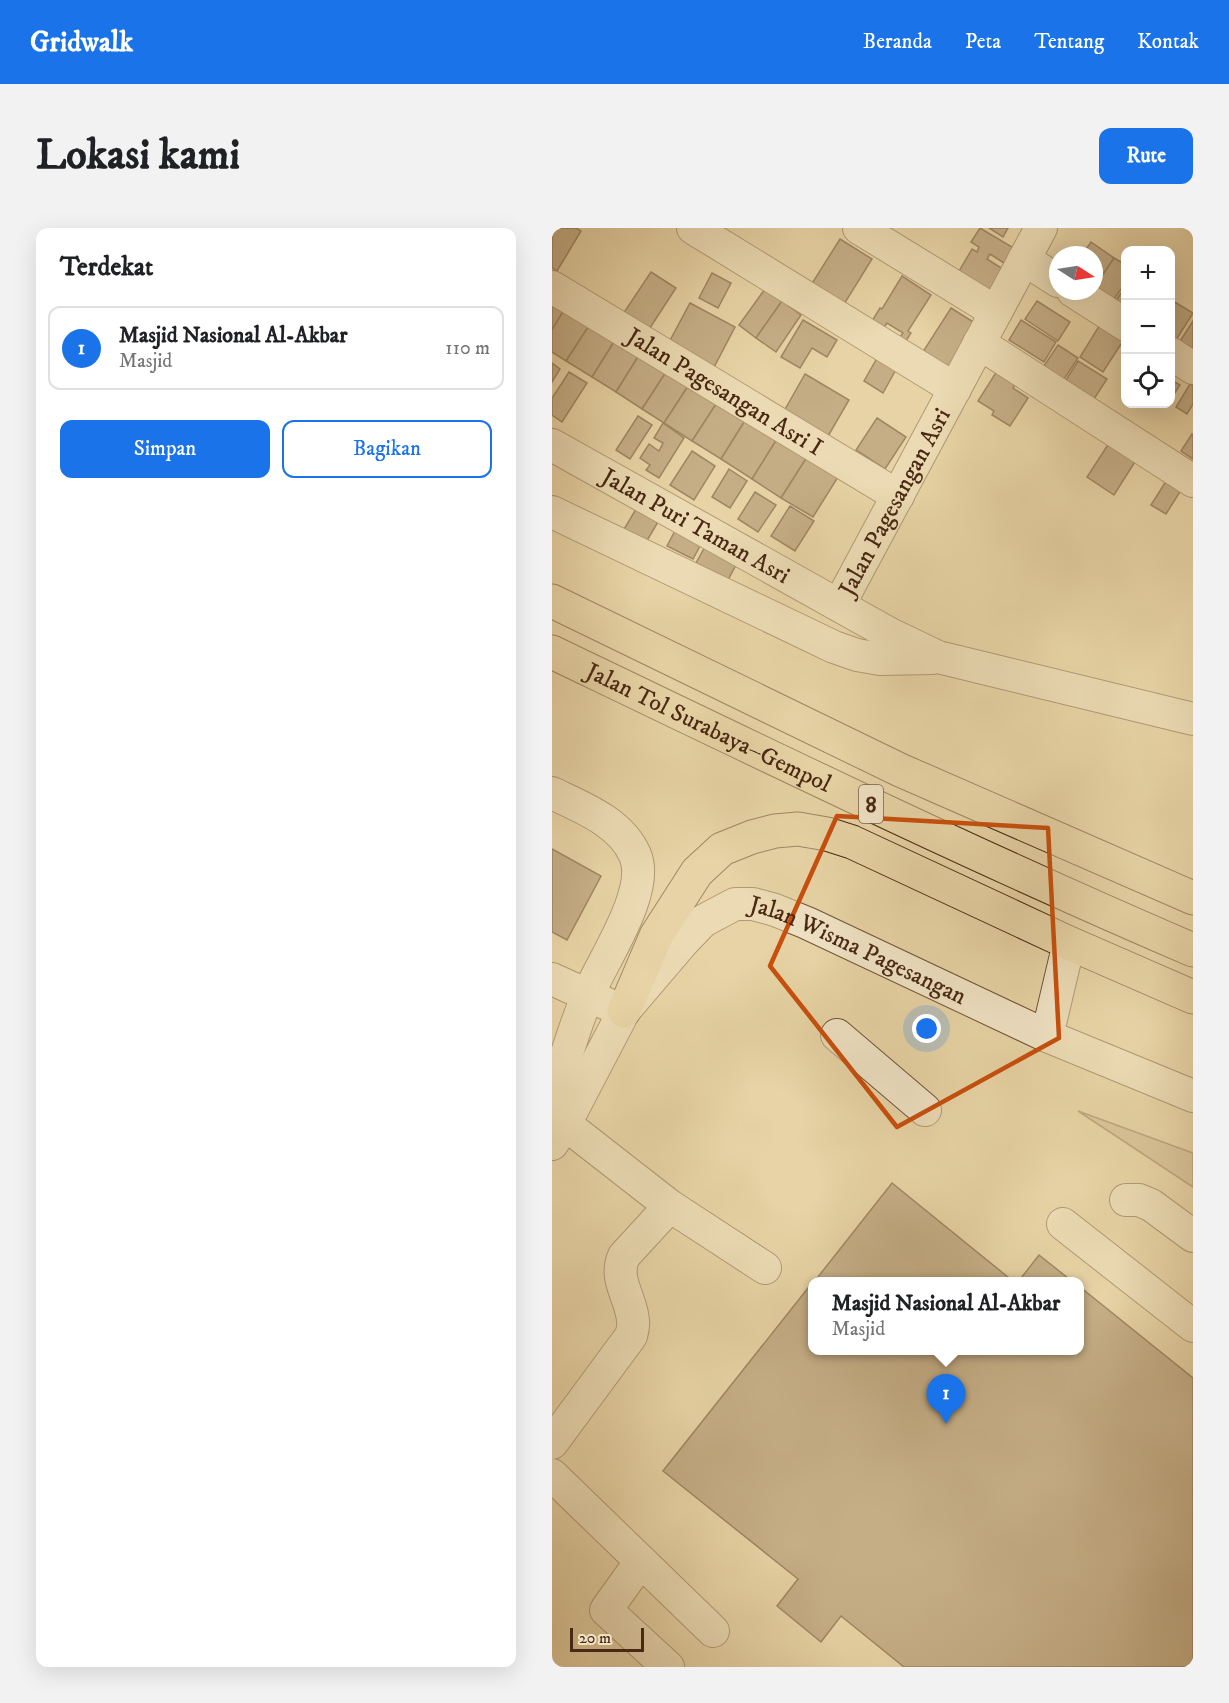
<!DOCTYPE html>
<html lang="id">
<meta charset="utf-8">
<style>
:root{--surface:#fff;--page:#f2f2f2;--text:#202124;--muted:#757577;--line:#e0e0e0;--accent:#1a73e8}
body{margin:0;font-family:"IM FELL DW Pica",serif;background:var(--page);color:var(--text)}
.controls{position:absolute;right:18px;top:18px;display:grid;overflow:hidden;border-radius:12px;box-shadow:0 6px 24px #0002}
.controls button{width:54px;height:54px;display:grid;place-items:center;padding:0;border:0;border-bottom:2px solid var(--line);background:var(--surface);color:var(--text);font:30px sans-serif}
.compass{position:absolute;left:497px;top:18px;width:54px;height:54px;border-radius:50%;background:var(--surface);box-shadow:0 6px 24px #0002;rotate:102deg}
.scale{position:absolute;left:18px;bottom:15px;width:74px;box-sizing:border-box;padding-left:6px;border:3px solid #492913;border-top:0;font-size:16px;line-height:21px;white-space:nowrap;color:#492913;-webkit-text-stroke:4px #efe2c4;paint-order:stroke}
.you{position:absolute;left:375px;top:801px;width:21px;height:21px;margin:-15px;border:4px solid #fff;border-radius:50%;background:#1a73e8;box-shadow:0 0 0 9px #1a73e833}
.badge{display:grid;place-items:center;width:39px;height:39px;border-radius:50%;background:var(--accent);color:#fff;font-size:20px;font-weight:700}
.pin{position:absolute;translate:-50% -50px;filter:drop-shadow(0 2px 3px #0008)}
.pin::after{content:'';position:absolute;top:32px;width:21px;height:18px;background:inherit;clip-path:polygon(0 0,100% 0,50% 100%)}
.popup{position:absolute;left:256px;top:1049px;width:276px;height:78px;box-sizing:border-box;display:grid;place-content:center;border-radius:12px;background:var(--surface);filter:drop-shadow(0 2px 4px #0005);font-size:20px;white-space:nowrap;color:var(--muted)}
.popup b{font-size:22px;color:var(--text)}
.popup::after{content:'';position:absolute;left:50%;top:100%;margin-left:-12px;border:12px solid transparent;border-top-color:var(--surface)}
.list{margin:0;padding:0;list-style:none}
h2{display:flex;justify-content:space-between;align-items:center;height:78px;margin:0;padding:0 24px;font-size:26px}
h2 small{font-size:20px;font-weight:400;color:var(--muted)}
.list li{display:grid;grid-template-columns:39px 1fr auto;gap:18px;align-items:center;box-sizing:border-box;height:84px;margin:0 12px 12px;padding:0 12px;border:2px solid var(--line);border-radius:12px}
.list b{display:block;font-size:22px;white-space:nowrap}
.list p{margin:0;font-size:20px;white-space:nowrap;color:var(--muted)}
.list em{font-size:20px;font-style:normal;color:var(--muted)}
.actions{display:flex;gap:12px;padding:18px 24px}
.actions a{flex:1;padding:14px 0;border:2px solid var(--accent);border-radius:12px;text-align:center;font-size:21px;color:var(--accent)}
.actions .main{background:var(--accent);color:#fff}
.icon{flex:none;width:33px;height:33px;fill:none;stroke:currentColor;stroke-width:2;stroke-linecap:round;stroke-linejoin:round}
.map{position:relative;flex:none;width:641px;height:1439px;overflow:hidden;border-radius:12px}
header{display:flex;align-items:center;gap:36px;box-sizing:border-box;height:84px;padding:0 30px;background:var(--accent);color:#fff}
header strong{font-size:28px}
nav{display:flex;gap:33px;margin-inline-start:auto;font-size:21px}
.intro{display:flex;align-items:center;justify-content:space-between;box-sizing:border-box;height:144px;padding:0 36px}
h1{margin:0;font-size:42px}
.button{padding:15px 27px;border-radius:12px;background:var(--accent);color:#fff;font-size:21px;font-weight:700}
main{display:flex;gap:36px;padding:0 36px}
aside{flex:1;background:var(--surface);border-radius:12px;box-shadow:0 6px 24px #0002}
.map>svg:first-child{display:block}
.green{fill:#ccb68c;stroke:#8a7050;stroke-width:1.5}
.building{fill:#9b815f;stroke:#492913;stroke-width:1.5}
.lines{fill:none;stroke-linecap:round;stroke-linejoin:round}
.minor-casing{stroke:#705438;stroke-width:34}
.highway-casing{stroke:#492913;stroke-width:35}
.minor{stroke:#efe2c4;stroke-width:32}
.highway{stroke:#e7d3a5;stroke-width:33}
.marked{fill:none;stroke:#c84f0d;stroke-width:4.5;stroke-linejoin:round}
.labels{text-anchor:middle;stroke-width:4.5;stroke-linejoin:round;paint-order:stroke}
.shield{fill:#efe2c4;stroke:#7b6048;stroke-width:1.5}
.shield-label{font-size:22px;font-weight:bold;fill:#492913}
.street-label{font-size:24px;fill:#492913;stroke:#efe2c4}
</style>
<header>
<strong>Gridwalk</strong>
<nav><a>Beranda</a><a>Peta</a><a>Tentang</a><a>Kontak</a></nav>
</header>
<div class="intro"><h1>Lokasi kami</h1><a class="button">Rute</a></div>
<main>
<aside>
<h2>Terdekat<small></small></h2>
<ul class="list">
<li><span class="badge">1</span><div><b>Masjid Nasional Al-Akbar</b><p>Masjid</p></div><em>110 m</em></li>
</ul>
<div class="actions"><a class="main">Simpan</a><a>Bagikan</a></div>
</aside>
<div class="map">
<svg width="641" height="1439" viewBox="0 0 641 1439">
<rect width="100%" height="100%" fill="#e7d3a5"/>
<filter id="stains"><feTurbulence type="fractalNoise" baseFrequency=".00333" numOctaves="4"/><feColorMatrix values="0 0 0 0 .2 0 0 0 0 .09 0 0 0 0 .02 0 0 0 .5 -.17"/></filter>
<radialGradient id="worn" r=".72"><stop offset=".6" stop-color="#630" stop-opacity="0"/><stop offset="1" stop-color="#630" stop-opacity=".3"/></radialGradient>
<path class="green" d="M 526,883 L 641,925 L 641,959 Z"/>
<g class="building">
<path d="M 1,0 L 24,0 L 29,3 L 5,43 L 0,40 L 0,2 Z"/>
<path d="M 428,0 L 465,22 L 455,37 L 438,26 L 435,31 L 451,41 L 438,73 L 403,50 L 420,21 L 425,24 L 427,19 L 419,14 Z"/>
<path d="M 437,0 L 456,0 L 451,9 Z"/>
<path d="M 288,11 L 320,31 L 286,86 L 254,65 Z"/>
<path d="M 539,14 L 562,30 L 542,60 L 542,27 L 530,27 Z"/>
<path d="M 562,30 L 574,37 L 574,54 L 560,74 L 542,60 Z"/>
<path d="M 99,44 L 124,60 L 96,103 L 71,86 Z"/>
<path d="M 160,45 L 179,55 L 166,80 L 147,70 Z"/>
<path d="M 350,48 L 379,67 L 356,103 L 359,105 L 352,116 L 346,112 L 351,105 L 335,95 L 331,101 L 320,93 L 328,80 L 330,81 Z"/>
<path d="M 574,58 L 574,87 L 560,78 Z"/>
<path d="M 213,61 L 230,73 L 204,110 L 187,97 Z"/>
<path d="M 0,68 L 15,77 L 0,102 Z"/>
<path d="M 230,73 L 249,87 L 224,124 L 204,110 Z"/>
<path d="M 485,73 L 518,94 L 506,113 L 473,91 Z"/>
<path d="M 621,73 L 641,85 L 624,112 L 618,109 L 618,76 Z"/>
<path d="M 138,75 L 183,99 L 160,143 L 115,118 Z"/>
<path d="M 15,77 L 40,93 L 14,133 L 0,124 L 0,102 Z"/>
<path d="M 399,80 L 423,95 L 392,146 L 367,130 Z"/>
<path d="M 251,92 L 285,112 L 275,129 L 260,120 L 248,140 L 229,129 Z"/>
<path d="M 469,92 L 504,114 L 492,134 L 457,112 Z"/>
<path d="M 40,93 L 65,109 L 40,149 L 14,133 Z"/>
<path d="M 641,93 L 641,129 L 625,118 Z"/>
<path d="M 549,95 L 573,110 L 551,144 L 528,129 Z"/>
<path d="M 65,109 L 89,124 L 64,164 L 40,149 Z"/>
<path d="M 506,117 L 526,130 L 510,154 L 490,141 Z"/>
<path d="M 89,124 L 116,141 L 90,181 L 64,164 Z"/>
<path d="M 328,125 L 347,136 L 331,165 L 312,153 Z"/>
<path d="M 526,133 L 555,151 L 542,171 L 514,152 Z"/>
<path d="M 0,135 L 8,141 L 0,154 Z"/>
<path d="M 116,141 L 138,155 L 112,195 L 90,181 Z"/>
<path d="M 445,143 L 464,155 L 461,160 L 476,170 L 458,198 L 440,187 L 442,183 L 426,173 Z"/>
<path d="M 17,144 L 35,155 L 10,194 L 0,187 L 0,170 Z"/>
<path d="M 253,146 L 297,172 L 275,210 L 231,185 Z"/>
<path d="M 618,151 L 628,157 L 618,172 Z"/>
<path d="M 138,155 L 166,173 L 140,213 L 112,195 Z"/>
<path d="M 638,156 L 641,158 L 641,176 L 635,186 L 624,179 Z"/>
<path d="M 166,173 L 194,191 L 169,231 L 140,213 Z"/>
<path d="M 86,188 L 100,197 L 78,231 L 64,222 Z"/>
<path d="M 325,190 L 354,209 L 333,241 L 304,222 Z"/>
<path d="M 194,191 L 225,211 L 200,251 L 169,231 Z"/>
<path d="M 111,195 L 132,210 L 107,250 L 94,242 L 98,237 L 88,230 L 97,216 L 107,223 L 111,215 L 102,210 Z"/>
<path d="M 640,206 L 641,207 L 641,231 L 629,223 Z"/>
<path d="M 225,211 L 255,229 L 229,270 L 200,251 Z"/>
<path d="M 559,212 L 586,229 L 562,267 L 535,249 Z"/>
<path d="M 140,223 L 163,238 L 142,272 L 118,257 Z"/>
<path d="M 255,229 L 286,249 L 261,289 L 229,270 Z"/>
<path d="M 177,241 L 195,253 L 178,280 L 160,269 Z"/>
<path d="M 616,250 L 631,259 L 614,286 L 599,277 Z"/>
<path d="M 203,264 L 224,277 L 206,304 L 186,291 Z"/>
<path d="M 87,276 L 109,289 L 93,316 L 71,303 Z"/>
<path d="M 238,278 L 262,293 L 243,323 L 219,308 Z"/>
<path d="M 124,301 L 150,314 L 141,331 L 115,318 Z"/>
<path d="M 154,317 L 185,335 L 176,352 L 144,335 Z"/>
<path d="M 0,621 L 49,648 L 15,712 L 0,704 Z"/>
<path d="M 340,955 L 462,1054 L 262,1054 Z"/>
<path d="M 487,1027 L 521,1054 L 466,1054 Z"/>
<path d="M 260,1055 L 260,1122 L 528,1122 L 528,1059 L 641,1150 L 641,1439 L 352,1439 L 289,1388 L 269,1414 L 225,1378 L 246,1351 L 111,1243 Z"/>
</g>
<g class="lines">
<defs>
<g id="minor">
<path d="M 141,0 L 403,161"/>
<path d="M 307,0 L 444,84"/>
<path d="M 472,31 L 506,53"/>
<path id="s1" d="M 0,59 L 346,268"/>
<path d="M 521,63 L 574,97"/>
<path d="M 427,115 L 641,253"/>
<path d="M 618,125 L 641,140"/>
<path id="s2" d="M 0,217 L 338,406 L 386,429 L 641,491"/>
<path d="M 0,284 L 282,419 L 305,427 L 328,431 L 381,430"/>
<path id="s3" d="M 287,377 L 489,0"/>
<path d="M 0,565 C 29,579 69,594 83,627 C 99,663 50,733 36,767 C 21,801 12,837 0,872"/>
<path d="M 0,751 L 55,776"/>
<path d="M 285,807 L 373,882"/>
<path d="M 495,808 L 517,715"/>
<path d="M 13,896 L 118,978 L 213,1040"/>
<path id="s4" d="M 0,916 L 13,896 L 72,783 L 130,715 L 151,693 L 183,676 L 201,676 L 223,682 L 255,695 L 495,808 L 641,868"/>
<path d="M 574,972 L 587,972 L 599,977 L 641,1008"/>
<path d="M 511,996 L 641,1098"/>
<path d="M 0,1215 L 79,1108 C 80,1104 82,1098 81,1093 C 80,1071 61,1051 72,1028 L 118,978"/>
<path d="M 0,1247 L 161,1403"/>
<path d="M 89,1333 L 54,1382 L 116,1439"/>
</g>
<g id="highway">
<path d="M 0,373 L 348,542 L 641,670"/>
<path id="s5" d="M 0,424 C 212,526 424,629 641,722"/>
<path d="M 72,783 L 104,708 L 145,644 L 170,621 L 200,609 L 223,603 L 246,601 L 275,606 L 300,614 L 517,715 L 641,769"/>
</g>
</defs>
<use href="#minor" class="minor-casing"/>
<use href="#highway" class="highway-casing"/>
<use href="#minor" class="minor"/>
<use href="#highway" class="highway"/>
</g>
<path d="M0 0H641V1439H0ZM 285,588 L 496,600 L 507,810 L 345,899 L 218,738 Z" fill="#e7d3a5" fill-opacity=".55" fill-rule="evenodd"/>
<path class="marked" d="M 285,588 L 496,600 L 507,810 L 345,899 L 218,738 Z"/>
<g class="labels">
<rect class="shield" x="307" y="557" width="24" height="38" rx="4.5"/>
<g class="shield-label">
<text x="319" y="584">8</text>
</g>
<g class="street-label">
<text dy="8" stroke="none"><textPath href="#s1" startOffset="202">Jalan Pagesangan Asri I</textPath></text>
<text dy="8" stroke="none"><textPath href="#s3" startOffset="117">Jalan Pagesangan Asri</textPath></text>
<text dy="8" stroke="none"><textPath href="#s2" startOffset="165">Jalan Puri Taman Asri</textPath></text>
<text dy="8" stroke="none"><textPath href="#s5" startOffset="174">Jalan Tol Surabaya–Gempol</textPath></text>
<text dy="8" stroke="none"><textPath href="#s4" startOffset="440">Jalan Wisma Pagesangan</textPath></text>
</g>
</g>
<rect width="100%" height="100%" filter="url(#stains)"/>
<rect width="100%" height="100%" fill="url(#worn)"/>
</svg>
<div class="controls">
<button>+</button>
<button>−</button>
<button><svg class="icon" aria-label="locate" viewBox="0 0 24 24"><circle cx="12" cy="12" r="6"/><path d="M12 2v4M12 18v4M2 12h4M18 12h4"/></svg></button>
</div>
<svg class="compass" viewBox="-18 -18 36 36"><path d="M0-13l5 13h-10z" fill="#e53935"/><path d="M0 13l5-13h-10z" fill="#757577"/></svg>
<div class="scale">20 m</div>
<div class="you"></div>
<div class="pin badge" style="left:394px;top:1196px">1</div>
<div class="popup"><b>Masjid Nasional Al-Akbar</b>Masjid</div>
</div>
</main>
